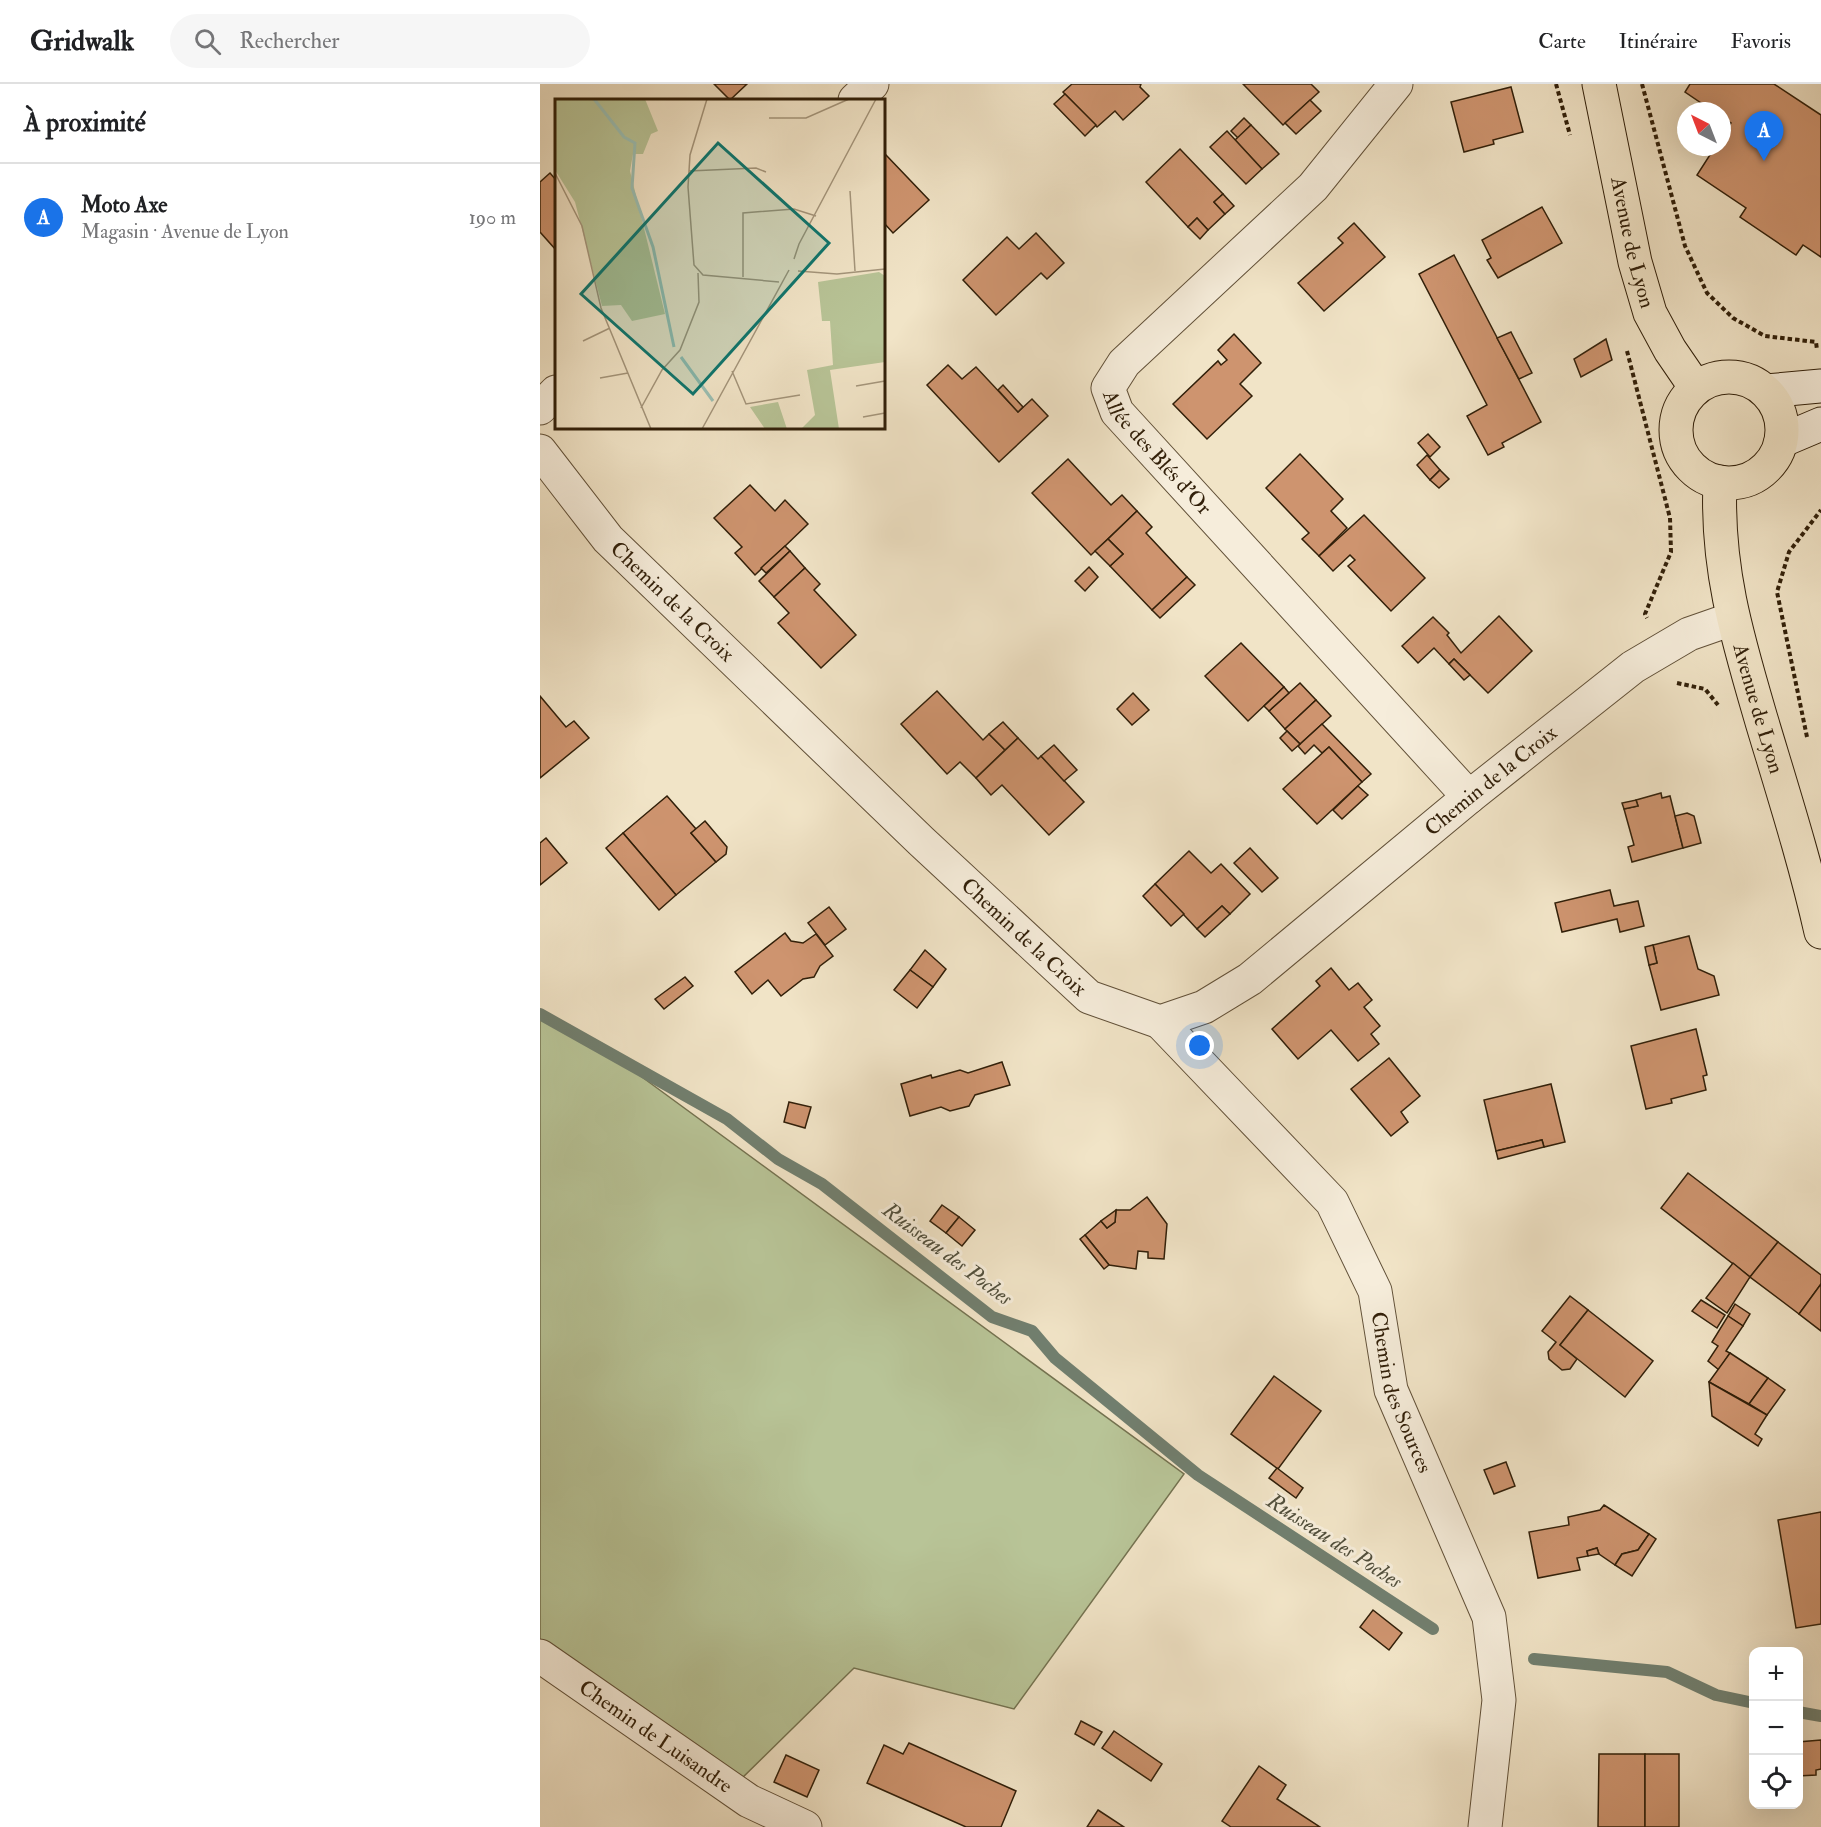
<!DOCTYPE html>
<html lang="fr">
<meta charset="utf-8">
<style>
:root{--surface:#fff;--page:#f6f6f6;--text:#202124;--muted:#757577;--line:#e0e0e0;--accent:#1a73e8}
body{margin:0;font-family:"IM FELL Double Pica",serif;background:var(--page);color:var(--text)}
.controls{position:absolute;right:18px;bottom:18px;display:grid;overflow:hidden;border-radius:12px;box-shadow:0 6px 24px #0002}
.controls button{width:54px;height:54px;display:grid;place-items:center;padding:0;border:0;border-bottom:2px solid var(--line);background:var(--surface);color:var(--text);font:30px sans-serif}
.compass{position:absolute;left:1137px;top:18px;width:54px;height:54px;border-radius:50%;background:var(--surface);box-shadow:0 6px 24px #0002;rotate:318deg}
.you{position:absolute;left:660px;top:962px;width:21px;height:21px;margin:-15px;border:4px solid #fff;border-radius:50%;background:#1a73e8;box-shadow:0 0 0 9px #1a73e833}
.badge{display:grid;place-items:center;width:39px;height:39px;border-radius:50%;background:var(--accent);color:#fff;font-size:20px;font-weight:700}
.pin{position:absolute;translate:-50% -50px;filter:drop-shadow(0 2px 3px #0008)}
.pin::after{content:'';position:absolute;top:32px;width:21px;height:18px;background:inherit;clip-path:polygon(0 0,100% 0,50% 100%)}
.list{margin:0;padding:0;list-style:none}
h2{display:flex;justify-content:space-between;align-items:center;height:78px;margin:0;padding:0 24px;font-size:26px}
h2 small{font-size:20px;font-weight:400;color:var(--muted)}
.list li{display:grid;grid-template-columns:39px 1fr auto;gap:18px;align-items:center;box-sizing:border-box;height:108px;padding:0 24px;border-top:2px solid var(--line)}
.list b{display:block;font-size:22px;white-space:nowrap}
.list p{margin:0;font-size:20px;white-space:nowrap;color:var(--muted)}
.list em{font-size:20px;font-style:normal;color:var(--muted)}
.icon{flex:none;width:33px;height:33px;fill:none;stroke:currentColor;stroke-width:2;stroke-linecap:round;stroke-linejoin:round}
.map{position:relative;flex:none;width:1281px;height:1743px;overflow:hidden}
header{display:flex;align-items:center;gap:36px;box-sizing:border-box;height:84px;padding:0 30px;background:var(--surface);border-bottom:2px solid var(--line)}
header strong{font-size:28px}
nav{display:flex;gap:33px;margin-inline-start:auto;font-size:21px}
.search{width:420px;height:54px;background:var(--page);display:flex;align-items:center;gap:15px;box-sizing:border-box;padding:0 21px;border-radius:33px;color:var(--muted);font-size:22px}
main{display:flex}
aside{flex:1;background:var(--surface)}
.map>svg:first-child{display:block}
.green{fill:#b8c497;stroke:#747250;stroke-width:1.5}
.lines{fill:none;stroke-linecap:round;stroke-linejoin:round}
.stream{stroke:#717f6f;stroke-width:12}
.building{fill:#ce946f;stroke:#311f09;stroke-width:1.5}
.street-casing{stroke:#615038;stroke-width:35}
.secondary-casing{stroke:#311f09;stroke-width:35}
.primary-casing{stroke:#311f09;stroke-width:35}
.path{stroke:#311f09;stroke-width:4;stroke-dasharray:4.5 3;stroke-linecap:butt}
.street{stroke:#f6eddb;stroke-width:33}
.secondary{stroke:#f6eddb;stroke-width:33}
.primary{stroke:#f1e4c7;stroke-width:33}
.labels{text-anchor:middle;stroke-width:6;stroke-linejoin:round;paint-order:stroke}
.street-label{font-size:21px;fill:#311f09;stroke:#f6eddb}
.water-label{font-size:22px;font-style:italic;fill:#514f3c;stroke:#f6eddb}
.inset-river{fill:none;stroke:#9bbfb3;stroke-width:3}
.inset-road{fill:none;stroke:#a4957b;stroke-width:1.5}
.view{fill:#0f766e;fill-opacity:0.15;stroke:#0f766e;stroke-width:3}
.inset-edge{fill:none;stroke:#311f09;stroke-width:3}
</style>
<header>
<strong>Gridwalk</strong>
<div class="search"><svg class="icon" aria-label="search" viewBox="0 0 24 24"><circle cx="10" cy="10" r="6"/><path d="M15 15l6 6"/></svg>Rechercher</div>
<nav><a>Carte</a><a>Itinéraire</a><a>Favoris</a></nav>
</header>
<main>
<aside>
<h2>À proximité<small></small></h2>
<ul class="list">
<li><span class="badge">A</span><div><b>Moto Axe</b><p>Magasin · Avenue de Lyon</p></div><em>190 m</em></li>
</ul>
</aside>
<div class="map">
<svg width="1281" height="1743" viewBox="0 0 1281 1743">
<rect width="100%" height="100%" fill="#f1e4c7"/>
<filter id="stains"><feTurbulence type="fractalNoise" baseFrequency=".00333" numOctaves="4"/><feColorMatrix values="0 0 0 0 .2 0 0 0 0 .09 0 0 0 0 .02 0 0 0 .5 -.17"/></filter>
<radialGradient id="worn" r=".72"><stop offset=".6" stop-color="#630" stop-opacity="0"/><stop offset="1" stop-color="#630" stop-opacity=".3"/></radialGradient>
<path class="green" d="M 0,927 L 76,974 L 644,1390 L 474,1625 L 314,1584 L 196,1700 L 0,1566 Z"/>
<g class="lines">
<g class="stream">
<path d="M 0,930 L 187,1035 L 238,1075 L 282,1100 L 452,1233 L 492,1247 L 515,1274 L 658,1391 L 893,1545"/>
<path d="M 994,1575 L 1127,1588 L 1176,1611 L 1214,1619"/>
<path d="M 1258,1628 L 1281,1632"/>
</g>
</g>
<g class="building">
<path d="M 174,0 L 207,0 L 190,16 Z"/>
<path d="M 532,0 L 601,0 L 600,3 L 609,12 L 583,36 L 575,27 L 557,43 L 523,8 Z"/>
<path d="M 703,0 L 771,0 L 779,8 L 743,41 Z"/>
<path d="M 1150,0 L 1234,0 L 1281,31 L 1281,173 L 1263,161 L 1256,171 L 1200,133 L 1206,124 L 1157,91 L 1175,63 L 1182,63 L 1182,53 L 1191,39 L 1182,33 L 1182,27 L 1173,27 L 1145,8 Z"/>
<path d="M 971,3 L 983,48 L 953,56 L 954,60 L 924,68 L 911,18 Z"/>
<path d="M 525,10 L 556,41 L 545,52 L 514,20 Z"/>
<path d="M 770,16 L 781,27 L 756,50 L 745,39 Z"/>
<path d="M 704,34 L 711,41 L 698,54 L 691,47 Z"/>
<path d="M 711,41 L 739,70 L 722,85 L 695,56 Z"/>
<path d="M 687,47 L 722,85 L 706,100 L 670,63 Z"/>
<path d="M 640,65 L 683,110 L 674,118 L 685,130 L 668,146 L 657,134 L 648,143 L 606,98 Z"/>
<path d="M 346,71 L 389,116 L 353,149 L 344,139 L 344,74 Z"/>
<path d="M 10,89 L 16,96 L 16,166 L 0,148 L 0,98 Z"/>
<path d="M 683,110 L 694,122 L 685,130 L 674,118 Z"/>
<path d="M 1002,123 L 1022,159 L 958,194 L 947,176 L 951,174 L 942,156 Z"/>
<path d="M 657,134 L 668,146 L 660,155 L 648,143 Z"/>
<path d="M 814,139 L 845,173 L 784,227 L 758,199 L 803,159 L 798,154 Z"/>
<path d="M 496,149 L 524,179 L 507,195 L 501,189 L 456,231 L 423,196 L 467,153 L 479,165 Z"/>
<path d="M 914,171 L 1001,338 L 962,359 L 964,363 L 948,371 L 927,332 L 947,321 L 879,190 Z"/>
<path d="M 971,248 L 992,289 L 979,295 L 957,254 Z"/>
<path d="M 694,250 L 721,279 L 700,300 L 712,312 L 667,355 L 633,320 L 678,277 L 681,281 L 687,276 L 678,266 Z"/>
<path d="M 1066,255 L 1072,276 L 1041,293 L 1034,275 Z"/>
<path d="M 408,281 L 422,295 L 436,283 L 478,328 L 492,315 L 508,332 L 459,378 L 387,301 Z"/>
<path d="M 463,301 L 483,323 L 478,328 L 458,306 Z"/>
<path d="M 888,350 L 900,363 L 890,373 L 878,359 Z"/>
<path d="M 760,370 L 803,415 L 791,427 L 807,444 L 779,472 L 762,455 L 769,449 L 726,404 Z"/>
<path d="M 887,371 L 900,386 L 890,396 L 877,381 Z"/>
<path d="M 528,375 L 571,421 L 582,411 L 597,427 L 551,471 L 492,409 Z"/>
<path d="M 900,386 L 909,395 L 899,404 L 890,396 Z"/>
<path d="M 210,401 L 235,427 L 245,416 L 268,440 L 215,491 L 195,469 L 202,463 L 174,434 Z"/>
<path d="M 597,427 L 612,443 L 606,449 L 647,493 L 612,526 L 570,482 L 583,470 L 568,455 Z"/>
<path d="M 824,431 L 885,494 L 851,527 L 808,482 L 815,476 L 810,471 L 793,487 L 779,472 Z"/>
<path d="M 568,455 L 583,470 L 570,482 L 555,467 Z"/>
<path d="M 245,462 L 250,467 L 226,489 L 221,484 Z"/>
<path d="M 250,467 L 265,484 L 234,513 L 219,497 Z"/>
<path d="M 549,483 L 558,493 L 545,507 L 535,497 Z"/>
<path d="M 265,484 L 280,500 L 274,506 L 316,551 L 281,584 L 238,539 L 249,529 L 234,513 Z"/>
<path d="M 647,493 L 655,501 L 620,534 L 612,526 Z"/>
<path d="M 959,532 L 992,567 L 948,609 L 914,575 L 909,580 L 894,564 L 878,579 L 862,562 L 893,533 L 909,549 L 907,551 L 921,569 Z"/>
<path d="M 701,559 L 744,603 L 708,637 L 665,592 Z"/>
<path d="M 914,575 L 930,591 L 924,596 L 909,580 Z"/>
<path d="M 760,599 L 776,616 L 745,645 L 729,627 Z"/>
<path d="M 744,603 L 749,609 L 729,627 L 724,622 Z"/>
<path d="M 397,607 L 443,656 L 449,650 L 465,666 L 436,694 L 420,678 L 407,690 L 361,640 Z"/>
<path d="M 593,609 L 609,626 L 592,641 L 577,625 Z"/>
<path d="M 0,612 L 26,643 L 34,637 L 49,654 L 0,694 Z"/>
<path d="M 776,616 L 791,632 L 760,660 L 745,645 Z"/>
<path d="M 463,638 L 478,654 L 465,666 L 449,650 Z"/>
<path d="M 782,640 L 831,690 L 822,698 L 789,663 L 782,669 L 774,661 L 765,670 L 758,662 Z"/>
<path d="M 747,647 L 760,660 L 752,667 L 740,654 Z"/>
<path d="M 478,654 L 498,675 L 501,672 L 544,718 L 509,751 L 462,701 L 451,711 L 436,694 Z"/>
<path d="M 514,661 L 537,686 L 524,697 L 501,672 Z"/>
<path d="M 789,663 L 822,698 L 777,740 L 743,705 Z"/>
<path d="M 818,702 L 828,711 L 802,735 L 793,726 Z"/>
<path d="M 1121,709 L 1122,714 L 1130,712 L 1143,764 L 1092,778 L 1088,763 L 1094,761 L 1084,725 L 1098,722 L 1096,716 Z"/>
<path d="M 127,712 L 156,745 L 151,749 L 176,778 L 136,811 L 83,749 Z"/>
<path d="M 1096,716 L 1098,722 L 1084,725 L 1082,719 Z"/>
<path d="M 1147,729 L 1154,732 L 1161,759 L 1143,764 L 1135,732 Z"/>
<path d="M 165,737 L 187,763 L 186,770 L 176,778 L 151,749 Z"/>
<path d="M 83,749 L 136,811 L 119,826 L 66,764 Z"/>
<path d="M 6,754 L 27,779 L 0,801 L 0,759 Z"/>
<path d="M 710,764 L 738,794 L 722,808 L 694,779 Z"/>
<path d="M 649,767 L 671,789 L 681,780 L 710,810 L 690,830 L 682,822 L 657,845 L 615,800 Z"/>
<path d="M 615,800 L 644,830 L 631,842 L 603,812 Z"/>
<path d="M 1070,806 L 1074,822 L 1098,817 L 1104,842 L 1080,848 L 1077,835 L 1022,848 L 1015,819 Z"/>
<path d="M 682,822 L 690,830 L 665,853 L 657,845 Z"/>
<path d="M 289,823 L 306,845 L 285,861 L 268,839 Z"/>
<path d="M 245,849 L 251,857 L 263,859 L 276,850 L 293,872 L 280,882 L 274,893 L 263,895 L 241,912 L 228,896 L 212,910 L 195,888 Z"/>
<path d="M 1149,852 L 1158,885 L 1174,892 L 1179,911 L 1121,926 L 1109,881 L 1117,879 L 1113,861 Z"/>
<path d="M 1113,861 L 1117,879 L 1109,881 L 1105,863 Z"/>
<path d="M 385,866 L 406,885 L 393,903 L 370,886 Z"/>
<path d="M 791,884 L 809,906 L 818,899 L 832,916 L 824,923 L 840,942 L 831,950 L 839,960 L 818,977 L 791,946 L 758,975 L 732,945 L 780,902 L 776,897 Z"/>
<path d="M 370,886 L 393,903 L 377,924 L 354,906 Z"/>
<path d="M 145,893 L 153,902 L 124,925 L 115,915 Z"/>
<path d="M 1156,945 L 1167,991 L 1163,992 L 1166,1006 L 1131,1015 L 1132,1019 L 1106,1025 L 1091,962 Z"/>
<path d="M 849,974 L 880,1012 L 861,1028 L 868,1038 L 851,1052 L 811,1005 Z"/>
<path d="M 462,978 L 470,1001 L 435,1011 L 429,1022 L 410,1027 L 401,1023 L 370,1032 L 361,1000 L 391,991 L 392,994 L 420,986 L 428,989 Z"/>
<path d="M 1011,1000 L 1025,1058 L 1004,1063 L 1002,1056 L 956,1067 L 944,1016 Z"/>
<path d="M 249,1018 L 271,1023 L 265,1044 L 244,1038 Z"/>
<path d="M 1002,1056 L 1004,1063 L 958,1075 L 956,1067 Z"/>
<path d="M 1148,1089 L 1238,1158 L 1210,1193 L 1121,1124 Z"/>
<path d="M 607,1113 L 627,1140 L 624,1175 L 608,1174 L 608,1168 L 598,1167 L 596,1185 L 569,1181 L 545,1151 L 561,1137 L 567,1144 L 575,1138 L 576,1126 L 590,1126 Z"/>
<path d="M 402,1121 L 419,1133 L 406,1149 L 390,1137 Z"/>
<path d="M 576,1126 L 575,1138 L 567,1144 L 561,1137 Z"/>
<path d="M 419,1133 L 435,1146 L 422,1162 L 406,1149 Z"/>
<path d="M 545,1151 L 569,1181 L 564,1185 L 540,1155 Z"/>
<path d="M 1238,1158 L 1281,1191 L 1281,1200 L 1259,1230 L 1210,1193 Z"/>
<path d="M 1193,1179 L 1210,1193 L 1187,1229 L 1166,1214 Z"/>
<path d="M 1281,1200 L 1281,1247 L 1259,1230 Z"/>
<path d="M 1030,1212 L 1048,1226 L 1020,1261 L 1037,1275 L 1030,1285 L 1022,1286 L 1009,1275 L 1008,1268 L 1016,1258 L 1002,1247 Z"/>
<path d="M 1161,1216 L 1185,1231 L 1177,1244 L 1152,1227 Z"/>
<path d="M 1195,1220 L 1210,1230 L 1203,1242 L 1188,1232 Z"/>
<path d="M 1048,1226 L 1113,1277 L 1085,1313 L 1020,1261 Z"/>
<path d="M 1188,1232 L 1203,1242 L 1186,1267 L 1190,1269 L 1179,1286 L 1168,1277 L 1178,1262 L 1172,1258 Z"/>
<path d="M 1190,1269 L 1228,1294 L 1209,1320 L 1169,1298 Z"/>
<path d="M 734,1292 L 781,1327 L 738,1385 L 691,1350 Z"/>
<path d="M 1228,1294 L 1245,1306 L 1227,1331 L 1209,1320 Z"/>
<path d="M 1169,1298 L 1227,1331 L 1215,1350 L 1222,1355 L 1218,1362 L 1172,1332 Z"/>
<path d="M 966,1378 L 975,1402 L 954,1410 L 944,1386 Z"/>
<path d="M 737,1384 L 763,1404 L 756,1414 L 729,1394 Z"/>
<path d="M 1064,1421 L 1109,1450 L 1098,1466 L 1082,1470 L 1075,1481 L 1059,1470 L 1057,1464 L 1047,1467 L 1048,1472 L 1037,1474 L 1040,1486 L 998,1494 L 989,1448 L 1029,1441 L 1028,1433 L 1060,1426 Z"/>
<path d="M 1281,1428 L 1281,1540 L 1256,1544 L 1238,1436 Z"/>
<path d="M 1109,1450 L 1116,1455 L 1092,1492 L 1075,1481 L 1082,1470 L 1098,1466 Z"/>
<path d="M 1057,1464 L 1059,1470 L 1048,1472 L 1047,1467 Z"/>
<path d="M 833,1526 L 862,1549 L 849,1566 L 820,1543 Z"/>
<path d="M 541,1637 L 562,1648 L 554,1661 L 535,1650 Z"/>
<path d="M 574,1647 L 622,1680 L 611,1697 L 562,1664 Z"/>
<path d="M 1281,1656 L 1281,1685 L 1276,1686 L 1276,1691 L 1258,1692 L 1258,1658 Z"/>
<path d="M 369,1659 L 476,1707 L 461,1743 L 426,1743 L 327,1699 L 344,1661 L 363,1670 Z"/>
<path d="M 1059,1670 L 1105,1670 L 1105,1743 L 1058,1743 Z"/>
<rect x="1105" y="1670" width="34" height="73"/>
<path d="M 246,1671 L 279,1686 L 267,1713 L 234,1698 Z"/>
<path d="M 719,1682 L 746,1701 L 737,1715 L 780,1743 L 691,1743 L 682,1737 Z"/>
<path d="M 558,1726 L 584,1743 L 547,1743 Z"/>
</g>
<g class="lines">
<defs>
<g id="street">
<path id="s1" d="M 856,0 L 773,103 L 584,279 L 568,304 L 577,328 L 929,713"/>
<path d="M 315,16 L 332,0"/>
<path d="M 0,324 L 16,308"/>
<path id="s2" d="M 0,367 L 68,455 L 381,757 L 549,913 L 620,938 L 664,923 L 710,895 L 929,713 L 1093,583 L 1149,550 L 1192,535"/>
<path id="s3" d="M 620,938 L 792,1118 L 835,1207 L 851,1306 L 949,1533 L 959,1616 L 945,1743"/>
<path id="s4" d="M 0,1572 L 209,1717 L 265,1743"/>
</g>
<g id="secondary">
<path d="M 1226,307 L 1281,302"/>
<path d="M 1241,357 L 1281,340"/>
</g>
<g id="primary">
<path id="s5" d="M 1059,0 L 1095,178 L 1110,229 L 1130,266 L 1156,304"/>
<circle cx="1189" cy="346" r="53"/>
<path id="s6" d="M 1180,398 C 1176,485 1198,556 1222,638 C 1243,708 1265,777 1281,848"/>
</g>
</defs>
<use href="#street" class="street-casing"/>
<use href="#secondary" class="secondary-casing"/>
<use href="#primary" class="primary-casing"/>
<g class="path">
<path d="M 1016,0 L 1030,51"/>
<path d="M 1102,0 L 1145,162 L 1167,209 L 1193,234 L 1225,252 L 1276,258 L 1277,266"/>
<path d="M 1087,267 L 1130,434 L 1131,468 L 1105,530 L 1107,534"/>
<path d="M 1137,599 L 1165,605 L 1178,621"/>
<path d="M 1267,653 L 1237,508 L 1249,468 L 1281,426"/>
</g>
<use href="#street" class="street"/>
<use href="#secondary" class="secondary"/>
<use href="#primary" class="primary"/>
</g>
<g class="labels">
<g class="street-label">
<text dy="7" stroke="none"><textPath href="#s5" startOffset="162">Avenue de Lyon</textPath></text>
<text dy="7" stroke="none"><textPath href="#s1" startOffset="502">Allée des Blés d'Or</textPath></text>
<text dy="7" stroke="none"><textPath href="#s2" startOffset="201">Chemin de la Croix</textPath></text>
<text dy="7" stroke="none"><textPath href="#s6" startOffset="231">Avenue de Lyon</textPath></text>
<text dy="7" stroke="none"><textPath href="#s2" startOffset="1263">Chemin de la Croix</textPath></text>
<text dy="7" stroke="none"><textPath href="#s2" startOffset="687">Chemin de la Croix</textPath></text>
<text dy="7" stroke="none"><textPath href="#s3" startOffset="453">Chemin des Sources</textPath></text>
<text dy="7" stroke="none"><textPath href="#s4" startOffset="141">Chemin de Luisandre</textPath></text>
</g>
<g class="water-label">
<text transform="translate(408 1169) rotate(37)" y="8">Ruisseau des Poches</text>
<text transform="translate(795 1456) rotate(33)" y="8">Ruisseau des Poches</text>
</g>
</g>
<g transform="translate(15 15)">
<rect width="330" height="330" fill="#f1e4c7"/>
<path d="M 0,0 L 90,0 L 103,32 L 96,35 L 88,55 L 78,55 L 75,72 L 110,215 L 77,222 L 66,206 L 47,207 L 20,103 L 0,71 ZM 324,173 L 330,177 L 330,263 L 275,271 L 284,330 L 246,330 L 260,316 L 252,271 L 278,266 L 275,222 L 267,222 L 263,183 ZM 223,303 L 232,330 L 210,330 L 195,308 Z" fill="#b8c497"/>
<path class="inset-river" d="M 39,0 L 69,38 L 80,44 L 77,89 L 98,148 L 119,248M 126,258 L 158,302"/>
<path class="inset-road" d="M 152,0 L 135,56 L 133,88 L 139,166 L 148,176 L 224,183M 214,19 L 251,19 L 294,0M 134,72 L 201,69 L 211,73M 0,74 L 27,127 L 46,209 L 96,330M 295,92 L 300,172M 239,160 L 244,145 L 321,0M 243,172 L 282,175 L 330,170M 188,178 L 188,114 L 239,110 L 261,117M 28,242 L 55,229M 177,272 L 191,305 L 245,296M 45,279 L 73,274M 301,287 L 330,282M 86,309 L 107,271 L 125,251 L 144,203 L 143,174M 308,318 L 330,314M 147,330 L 234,171"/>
<path class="view" d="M 163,44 L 274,144 L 138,295 L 26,195 Z"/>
<rect width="330" height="330" class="inset-edge"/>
</g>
<rect width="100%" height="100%" filter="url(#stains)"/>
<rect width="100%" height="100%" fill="url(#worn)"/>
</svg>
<div class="controls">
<button>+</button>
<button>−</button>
<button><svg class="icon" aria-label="locate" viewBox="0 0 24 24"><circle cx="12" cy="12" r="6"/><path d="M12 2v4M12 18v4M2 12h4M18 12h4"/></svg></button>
</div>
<svg class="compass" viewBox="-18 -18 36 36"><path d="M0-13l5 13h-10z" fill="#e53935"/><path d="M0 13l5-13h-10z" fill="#757577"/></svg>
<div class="you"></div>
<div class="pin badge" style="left:1224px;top:77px">A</div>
</div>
</main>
